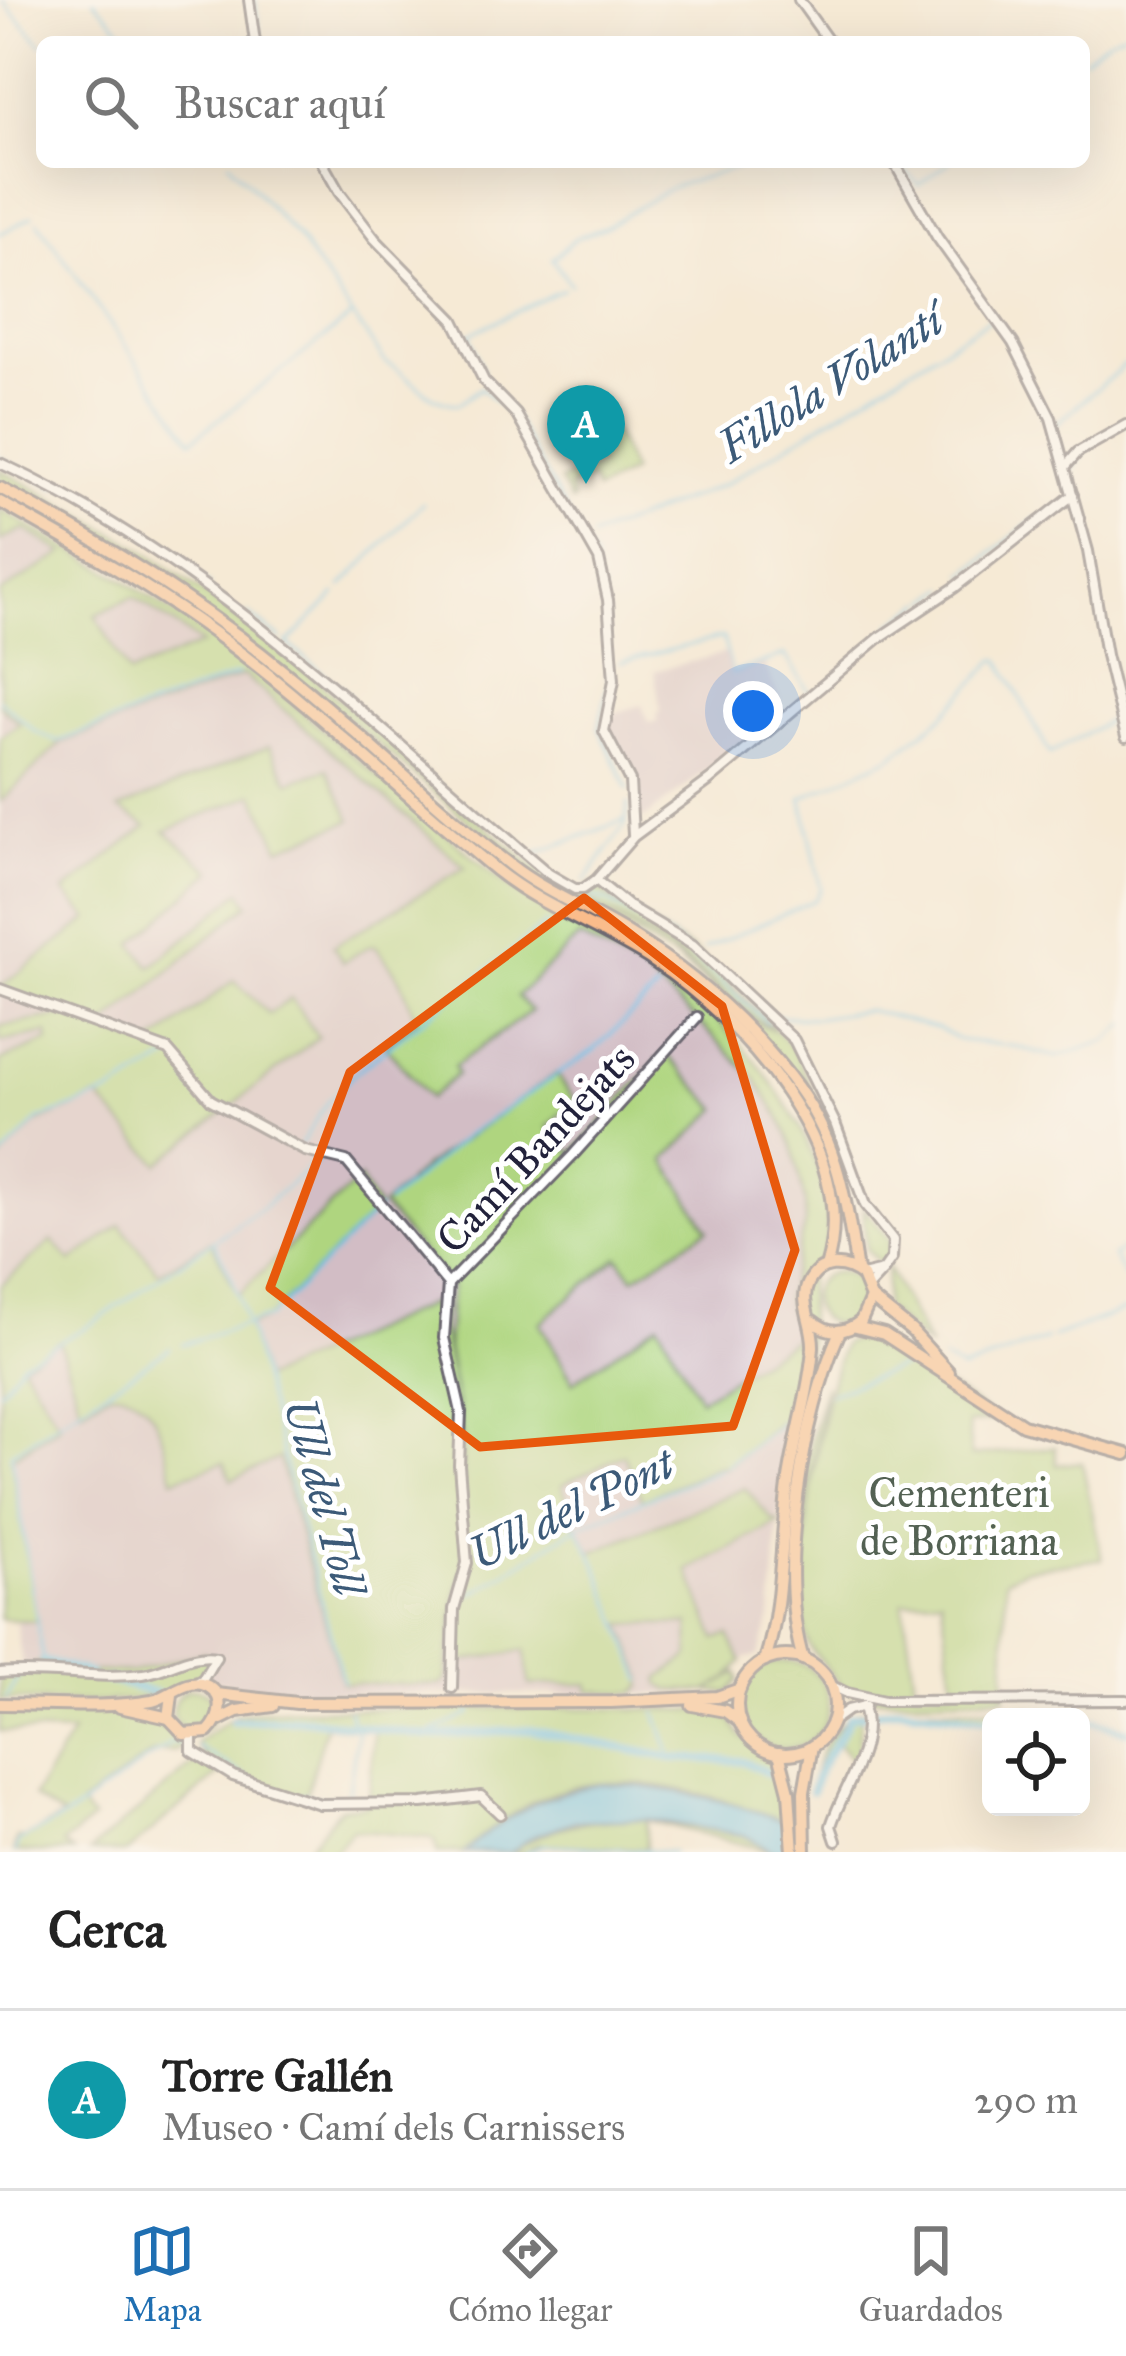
<!DOCTYPE html>
<html lang="es">
<meta charset="utf-8">
<style>
:root{--surface:#fff;--page:#f2f2f2;--text:#222;--muted:#767676;--line:#e0e0e0;--accent:#1f6fb2}
body{margin:0;font-family:"IM FELL Great Primer",serif;background:var(--page);color:var(--text)}
.controls{position:absolute;right:36px;bottom:36px;display:grid;overflow:hidden;border-radius:18px;box-shadow:0 12px 48px #0002}
.controls button{width:108px;height:108px;display:grid;place-items:center;padding:0;border:0;border-bottom:3px solid var(--line);background:var(--surface);color:var(--text);font:60px sans-serif}
.you{position:absolute;left:753px;top:711px;width:42px;height:42px;margin:-30px;border:9px solid #fff;border-radius:50%;background:#1a73e8;box-shadow:0 0 0 18px #1a73e833}
.badge{display:grid;place-items:center;width:78px;height:78px;border-radius:50%;background:var(--accent);color:#fff;font-size:39px;font-weight:700}
.pin{position:absolute;translate:-50% -99px;filter:drop-shadow(0 3px 6px #0008)}
.pin::after{content:'';position:absolute;top:63px;width:42px;height:36px;background:inherit;clip-path:polygon(0 0,100% 0,50% 100%)}
.list{margin:0;padding:0;list-style:none}
h2{display:flex;justify-content:space-between;align-items:center;height:156px;margin:0;padding:0 48px;font-size:51px}
h2 small{font-size:39px;font-weight:400;color:var(--muted)}
.list li{display:grid;grid-template-columns:78px 1fr auto;gap:36px;align-items:center;box-sizing:border-box;height:180px;padding:0 48px;border-top:3px solid var(--line)}
.list b{display:block;font-size:45px;white-space:nowrap}
.list p{margin:0;font-size:39px;white-space:nowrap;color:var(--muted)}
.list em{font-size:39px;font-style:normal;color:var(--muted)}
.icon{flex:none;width:66px;height:66px;fill:none;stroke:currentColor;stroke-width:2;stroke-linecap:round;stroke-linejoin:round}
.map{position:relative;flex:none;width:1126px;height:1852px;overflow:hidden}
.search{position:absolute;background:var(--surface);box-shadow:0 12px 48px #0002;left:36px;right:36px;top:36px;height:132px;display:flex;align-items:center;gap:30px;box-sizing:border-box;padding:0 42px;border-radius:18px;color:var(--muted);font-size:45px}
.sheet{height:336px;background:var(--surface)}
nav{display:flex;justify-content:space-around;align-items:center;box-sizing:border-box;height:168px;border-top:3px solid var(--line);background:var(--surface);font-size:33px;color:var(--muted)}
nav a{display:grid;justify-items:center;gap:6px}
nav .on{color:var(--accent)}
.map>svg:first-child{display:block}
.industrial{fill:#d2bdc5}
.green{fill:#afd57f;stroke:#687c5d;stroke-width:3;fill-rule:evenodd}
.water{fill:#6bc2e8;stroke:#467292;stroke-width:3}
.lines{fill:none;stroke-linecap:round;stroke-linejoin:round}
.stream{stroke:#6bc2e8;stroke-width:3}
.canal{stroke:#6bc2e8;stroke-width:8}
.minor-casing{stroke:#6c6871;stroke-width:14}
.major-casing{stroke:#6c6871;stroke-width:16}
.minor{stroke:#fff;stroke-width:8}
.major{stroke:#fabc8b;stroke-width:10}
.marked{fill:none;stroke:#e8590c;stroke-width:9;stroke-linejoin:round}
.labels{text-anchor:middle;stroke-width:10;stroke-linejoin:round;paint-order:stroke}
.street-label{font-size:42px;fill:#22223b;stroke:#fff}
.park-label{font-size:42px;fill:#536153;stroke:#fff}
.water-label{font-size:45px;font-style:italic;fill:#3c5a78;stroke:#fff}
</style>
<div class="map">
<svg width="1126" height="1852" viewBox="0 0 1126 1852">
<rect width="100%" height="100%" fill="#fff"/>
<filter id="ink" filterUnits="userSpaceOnUse"><feTurbulence type="fractalNoise" baseFrequency=".00833" numOctaves="2"/><feDisplacementMap in="SourceGraphic" scale="24" xChannelSelector="R" yChannelSelector="G"/><feConvolveMatrix kernelMatrix="1 2 1 2 8 2 1 2 1" color-interpolation-filters="sRGB"/></filter>
<filter id="wash" filterUnits="userSpaceOnUse"><feTurbulence type="fractalNoise" baseFrequency=".004" numOctaves="4" result="noise"/><feDisplacementMap in="SourceGraphic" scale="48" xChannelSelector="R" yChannelSelector="G"/><feGaussianBlur stdDeviation="2.7" result="paint"/><feColorMatrix in="noise" values="0 0 0 0 0 0 0 0 0 0 0 0 0 0 0 0 0 1.4 0 .05"/><feComposite in="paint" operator="in"/></filter>
<g filter="url(#wash)">
<rect width="100%" height="100%" fill="#f5ead5"/>
<g class="industrial">
<path d="M 0,510 L 211,639 L 485,870 L 535,907 L 636,958 L 764,1074 L 818,1170 L 806,1274 L 806,1353 L 783,1466 L 771,1618 L 758,1656 L 746,1658 L 726,1680 L 696,1693 L 638,1694 L 257,1693 L 227,1682 L 183,1679 L 27,1699 L 0,1510 Z"/>
<path d="M 726,653 L 731,674 L 764,663 L 781,701 L 743,725 L 750,738 L 643,819 L 639,816 L 639,794 L 633,775 L 608,731 L 611,714 L 642,705 L 648,723 L 658,721 L 657,713 L 661,711 L 654,671 Z"/>
</g>
<g class="green">
<path d="M 614,431 L 632,472 L 596,491 L 591,479 L 570,487 L 574,500 L 571,502 L 560,481 L 599,465 L 590,441 Z"/>
<path d="M 0,469 L 138,547 L 211,598 L 311,675 L 546,877 L 669,949 L 757,1023 L 778,1032 L 794,1050 L 830,1126 L 715,991 L 678,960 L 531,875 L 352,722 L 75,525 L 0,483 Z"/>
<path d="M 0,509 L 121,578 L 226,648 L 503,882 C 546,913 594,932 639,958 C 715,1003 806,1104 824,1190 C 830,1223 833,1252 808,1275 L 808,1348 L 794,1421 L 781,1421 L 727,1467 L 719,1466 L 642,1500 L 624,1454 L 562,1485 L 576,1526 L 592,1552 L 745,1488 L 771,1519 L 779,1522 L 688,1570 L 716,1639 L 729,1635 L 742,1662 L 726,1680 L 708,1690 L 737,1673 L 739,1680 L 729,1692 L 669,1690 L 660,1684 L 659,1679 L 690,1656 L 689,1624 L 622,1624 L 643,1677 L 642,1687 L 635,1693 L 589,1691 L 589,1684 L 529,1685 L 525,1650 L 455,1663 L 457,1611 L 465,1580 L 462,1437 L 447,1348 L 451,1286 L 382,1206 L 424,1167 L 556,1074 L 575,1100 L 548,1127 L 572,1153 L 665,1053 L 718,1109 L 665,1160 L 708,1229 L 634,1278 L 618,1257 L 540,1323 L 573,1382 L 658,1323 L 700,1399 L 797,1337 L 786,1297 L 805,1222 L 805,1202 L 792,1145 L 781,1120 L 755,1078 L 692,1016 L 642,971 L 579,937 L 517,996 L 531,1011 L 454,1066 L 457,1074 L 430,1098 L 385,1046 L 416,1019 L 400,979 L 376,946 L 371,945 L 343,962 L 333,946 L 465,867 L 244,675 L 62,742 L 0,802 L 0,737 L 20,723 L 0,706 L 0,593 L 64,553 L 24,529 L 0,541 ZM 134,597 L 201,643 L 202,644 L 129,674 L 95,615 Z"/>
<path d="M 269,746 L 289,782 L 327,769 L 352,820 L 280,848 L 254,794 L 165,831 L 212,871 L 133,944 L 151,967 L 241,891 L 249,904 L 104,1026 L 0,987 L 89,919 L 64,892 L 147,826 L 119,809 Z"/>
<path d="M 593,883 L 619,905 L 695,951 L 776,1028 L 758,1021 L 668,945 L 579,895 Z"/>
<path d="M 234,980 L 269,1014 L 291,998 L 318,1037 L 159,1164 L 98,1097 L 36,1123 L 0,1161 L 0,1061 L 49,1041 L 48,1033 L 0,1042 L 0,1026 L 67,1015 L 144,1045 L 153,1043 Z"/>
<path d="M 359,1179 L 378,1209 L 269,1317 L 248,1327 L 263,1379 L 444,1298 L 442,1328 L 459,1415 L 465,1564 L 456,1594 L 446,1680 L 441,1685 L 342,1683 L 279,1458 L 231,1480 L 224,1462 L 173,1479 C 163,1441 158,1391 110,1392 L 81,1410 L 59,1341 L 22,1364 L 60,1425 L 11,1458 L 37,1621 L 0,1619 L 0,1286 L 52,1241 L 71,1262 L 121,1225 L 159,1273 L 211,1241 L 238,1295 Z"/>
<path d="M 863,1207 L 890,1240 L 889,1255 L 882,1266 L 866,1249 Z"/>
<path d="M 887,1267 L 930,1348 L 884,1308 Z"/>
<circle cx="838" cy="1298" r="26"/>
<path d="M 870,1334 L 997,1419 L 968,1424 L 971,1456 L 1055,1447 L 1057,1465 L 1082,1462 L 1102,1559 L 1025,1569 L 1005,1580 L 1005,1697 C 972,1697 873,1705 848,1691 C 842,1688 810,1649 808,1642 C 791,1592 821,1393 844,1343 ZM 941,1597 L 954,1689 L 916,1691 L 903,1602 Z"/>
<path d="M 826,1385 L 809,1486 L 799,1586 L 802,1644 C 793,1559 798,1467 826,1385 Z"/>
<path d="M 205,1652 L 210,1664 C 180,1715 53,1700 0,1700 L 0,1676 L 17,1674 L 44,1660 L 90,1671 L 132,1672 Z"/>
<circle cx="785" cy="1705" r="44"/>
<circle cx="194" cy="1710" r="21"/>
<path d="M 98,1708 L 163,1718 L 188,1742 L 175,1751 L 154,1752 L 81,1805 L 93,1820 L 63,1844 L 73,1852 L 13,1852 L 17,1838 L 25,1838 L 63,1817 L 33,1797 L 72,1733 L 0,1731 L 0,1709 Z"/>
<path d="M 572,1708 L 689,1710 L 717,1712 L 731,1720 L 740,1735 L 770,1758 L 780,1773 L 786,1822 C 716,1795 623,1766 549,1795 C 518,1807 489,1830 464,1852 L 437,1852 L 436,1842 L 431,1838 L 352,1830 L 334,1852 L 304,1852 L 340,1808 L 366,1805 L 369,1798 L 374,1731 L 326,1725 L 305,1798 L 257,1784 L 225,1769 L 127,1852 L 89,1852 L 204,1755 L 197,1747 L 198,1741 L 237,1714 L 284,1709 Z"/>
<path d="M 899,1708 L 899,1707 L 1032,1709 L 1031,1712 L 983,1720 Z"/>
<path d="M 862,1711 L 857,1758 L 850,1757 L 837,1744 L 824,1759 L 811,1792 C 813,1761 831,1721 862,1711 Z"/>
<path d="M 648,1819 L 744,1836 L 775,1852 L 646,1820 L 646,1849 L 537,1844 L 524,1852 L 510,1852 C 558,1820 592,1821 648,1819 Z"/>
</g>
<path class="water" d="M 604,1784 C 669,1787 726,1799 786,1822 L 786,1852 L 775,1852 L 744,1835 L 648,1819 L 575,1821 L 535,1835 L 510,1852 L 464,1852 C 508,1814 547,1792 604,1784 Z"/>
<g class="lines">
<g class="stream">
<path d="M 2,0 L 42,45"/>
<path d="M 94,0 L 133,42"/>
<path d="M 255,0 L 260,42"/>
<path d="M 1084,58 L 1108,39 L 1126,31"/>
<path d="M 229,162 L 298,238 L 386,363 C 413,375 425,403 458,404 L 481,388 L 513,416 L 595,562"/>
<path d="M 899,163 L 919,185 L 950,162"/>
<path d="M 38,222 L 192,440 L 352,316"/>
<path d="M 0,234 L 33,216"/>
<path d="M 571,285 L 552,259 L 576,238 L 605,227 L 672,187 L 756,162"/>
<path d="M 483,371 L 470,334 L 563,289"/>
<path d="M 1042,408 L 1047,420"/>
<path d="M 1057,423 L 1126,364"/>
<path d="M 0,458 L 57,488"/>
<path d="M 1071,472 L 1083,453"/>
<path d="M 592,537 L 725,484 L 990,319 L 994,321"/>
<path d="M 191,572 L 209,585"/>
<path d="M 964,575 L 1037,518"/>
<path d="M 342,586 L 423,503"/>
<path d="M 602,589 L 604,617"/>
<path d="M 928,600 L 947,588"/>
<path d="M 248,614 L 281,639"/>
<path d="M 605,625 L 609,682 L 599,728 L 628,789"/>
<path d="M 890,626 L 924,602"/>
<path d="M 287,643 L 350,696"/>
<path d="M 288,643 L 336,594"/>
<path d="M 621,662 L 723,637 L 732,673 L 785,655 L 809,692"/>
<path d="M 248,672 L 250,670"/>
<path d="M 0,700 L 35,731 L 57,742 L 239,674"/>
<path d="M 534,854 L 625,820"/>
<path d="M 585,881 L 625,825 L 628,804"/>
<path d="M 585,895 L 606,901 L 673,939 L 767,1022"/>
<path d="M 704,949 L 815,900 L 821,889 L 802,798 L 891,757 L 942,717 L 995,660 L 1000,660 L 1050,754 L 1117,716"/>
<path d="M 663,985 L 666,982"/>
<path d="M 776,1016 L 816,1018 L 868,1010 L 939,1029 L 959,1040 L 1012,1046 L 1057,1057 L 1107,1041 L 1126,1024"/>
<path d="M 188,1079 L 199,1096 L 219,1109"/>
<path d="M 301,1144 L 328,1101 L 355,1073 L 547,923"/>
<path d="M 0,1160 L 38,1120 L 111,1093 L 170,1058"/>
<path d="M 387,1203 L 466,1136 L 594,1050 L 657,990"/>
<path d="M 214,1242 L 232,1278 L 246,1320"/>
<path d="M 1126,1247 L 1113,1256 L 1126,1278"/>
<path d="M 248,1326 L 343,1682"/>
<path d="M 1053,1337 L 1126,1310"/>
<path d="M 182,1344 L 270,1317 L 378,1209"/>
<path d="M 943,1359 L 962,1370 L 1047,1339"/>
<path d="M 0,1391 L 23,1361 L 87,1327 L 263,1207 L 318,1160 L 309,1156"/>
<path d="M 830,1394 L 914,1362"/>
<path d="M 793,1416 L 793,1415"/>
<path d="M 726,1466 L 785,1420"/>
<path d="M 578,1529 L 592,1554 L 642,1680"/>
<path d="M 43,1661 L 11,1453 L 170,1348"/>
<path d="M 455,1681 L 461,1595 L 477,1591 L 577,1527 L 722,1469"/>
<path d="M 346,1696 L 346,1697"/>
<path d="M 6,1698 L 19,1676"/>
<path d="M 349,1710 L 353,1725"/>
<path d="M 656,1713 L 672,1758"/>
<path d="M 424,1736 L 470,1714 L 470,1708"/>
<path d="M 198,1747 L 247,1777"/>
<path d="M 302,1794 L 334,1801"/>
<path d="M 348,1799 L 358,1726"/>
<path d="M 14,1852 L 19,1841 L 68,1816 L 172,1742 L 186,1745"/>
<path d="M 525,1852 L 545,1845 L 673,1852"/>
</g>
<g class="canal">
<path d="M 43,1661 L 89,1673"/>
<path d="M 107,1680 L 158,1694"/>
<path d="M 869,1713 L 899,1708 L 991,1719"/>
<path d="M 1004,1717 L 1032,1713 L 1041,1717"/>
<path d="M 1081,1720 L 1097,1721 L 1126,1731"/>
<path d="M 233,1721 L 305,1719 L 429,1736 L 530,1730 L 672,1758 L 743,1761 L 775,1777"/>
<path d="M 812,1791 C 818,1761 838,1744 850,1717 L 862,1715"/>
</g>
</g>
</g>
<g filter="url(#ink)">
<g class="lines">
<defs>
<g id="minor">
<path d="M 249,0 L 255,42"/>
<path d="M 799,0 L 829,42"/>
<path d="M 322,162 L 339,192 L 375,239 L 454,320 L 484,381 L 516,414 L 599,559 L 608,600 L 614,680 L 604,731 L 630,781 L 633,834"/>
<path d="M 894,162 L 937,237 L 1013,343 L 1051,418 L 1088,551 L 1106,655 L 1126,737"/>
<path d="M 0,463 C 210,560 375,727 549,874 L 575,889 L 583,889 L 596,880 L 634,836 L 710,780 L 879,638 L 954,588 L 1073,495"/>
<path d="M 1066,466 L 1078,452 L 1126,425"/>
<path d="M 596,880 L 628,906 L 693,945 L 794,1040 L 835,1123 L 865,1205 L 893,1240 L 892,1258 L 883,1271"/>
<path d="M 0,989 L 168,1050 L 211,1100 L 305,1151 L 346,1161 L 448,1284"/>
<path d="M 862,1276 L 883,1271 L 869,1286"/>
<path d="M 0,1673 C 47,1668 95,1680 143,1674 C 167,1671 191,1652 216,1657"/>
<path d="M 195,1684 L 203,1679 L 216,1657"/>
<path d="M 830,1685 L 847,1693 L 884,1701 L 1126,1700"/>
<path d="M 452,1688 L 454,1609 L 467,1563 L 459,1465 L 461,1412 L 444,1338 L 448,1284 L 573,1155 L 697,1017"/>
<path d="M 831,1722 L 848,1710 L 865,1706"/>
<path d="M 192,1736 L 192,1751 L 233,1776 L 320,1804 L 422,1803 L 481,1796 L 500,1814"/>
<path d="M 836,1841 L 831,1826 C 843,1787 876,1748 863,1706"/>
</g>
<g id="major">
<path d="M 0,488 C 99,540 195,599 282,670 C 360,732 431,804 510,865 C 546,893 588,909 627,933 C 689,970 745,1020 790,1077 C 838,1138 845,1196 857,1271"/>
<path d="M 0,502 C 77,545 154,588 225,641 C 320,712 404,795 496,870 C 544,909 602,927 653,961 C 742,1020 863,1151 826,1267"/>
<path d="M 871,1298 L 912,1331 L 949,1372"/>
<path d="M 856,1327 L 884,1334 L 1023,1425 L 1126,1454"/>
<circle cx="786" cy="1705" r="49"/>
<path d="M 803,1659 C 776,1572 803,1414 840,1331"/>
<path d="M 765,1661 C 783,1603 780,1544 788,1485 C 794,1439 810,1393 813,1347 C 814,1325 799,1302 808,1284 C 819,1260 845,1262 862,1276 L 871,1298 L 861,1321 C 845,1334 828,1334 813,1321"/>
<path d="M 216,1694 L 297,1703 L 611,1702 L 717,1697 L 740,1689"/>
<path d="M 0,1704 C 50,1704 103,1709 152,1701 C 170,1697 186,1678 205,1685 C 227,1694 221,1719 208,1732 L 184,1734 L 169,1718 L 172,1695"/>
<path d="M 692,1705 L 725,1711 L 740,1722"/>
<path d="M 120,1707 L 169,1718"/>
<path d="M 219,1720 L 237,1711 L 273,1706"/>
<path d="M 779,1753 L 789,1792 L 793,1852"/>
<path d="M 805,1852 L 804,1792 L 812,1746"/>
</g>
</defs>
<use href="#minor" class="minor-casing"/>
<use href="#major" class="major-casing"/>
<use href="#minor" class="minor"/>
<use href="#major" class="major"/>
</g>
</g>
<path d="M0 0H1126V1852H0ZM 584,898 L 722,1006 L 795,1250 L 733,1426 L 480,1447 L 270,1288 L 350,1072 Z" fill="#f5ead5" fill-opacity=".55" fill-rule="evenodd"/>
<path class="marked" d="M 584,898 L 722,1006 L 795,1250 L 733,1426 L 480,1447 L 270,1288 L 350,1072 Z"/>
<g class="labels">
<g class="street-label">
<text transform="translate(535 1148) rotate(-47)" y="15">Camí Bandejats</text>
</g>
<g class="park-label">
<text x="959" y="1507">Cementeri<tspan x="959" dy="48">de Borriana</tspan></text>
</g>
<g class="water-label">
<text transform="translate(830 383) rotate(-32)" y="16">Fillola Volantí</text>
<text transform="translate(325 1496) rotate(75)" y="16">Ull del Toll</text>
<text transform="translate(571 1508) rotate(-26)" y="16">Ull del Pont</text>
</g>
</g>
</svg>
<div class="controls">
<button><svg class="icon" aria-label="locate" viewBox="0 0 24 24"><circle cx="12" cy="12" r="6"/><path d="M12 2v4M12 18v4M2 12h4M18 12h4"/></svg></button>
</div>
<div class="you"></div>
<div class="pin badge" style="left:586px;top:484px;background:#0f9aa8">A</div>
<div class="search"><svg class="icon" aria-label="search" viewBox="0 0 24 24"><circle cx="10" cy="10" r="6"/><path d="M15 15l6 6"/></svg>Buscar aquí</div>
</div>
<section class="sheet">
<h2>Cerca<small></small></h2>
<ul class="list">
<li><span class="badge" style="background:#0f9aa8">A</span><div><b>Torre Gallén</b><p>Museo · Camí dels Carnissers</p></div><em>290 m</em></li>
</ul>
</section>
<nav>
<a class="on"><svg class="icon" aria-label="map" viewBox="0 0 24 24"><path d="M3 6l6-2 6 2 6-2v14l-6 2-6-2-6 2zM9 4v14M15 6v14"/></svg>Mapa</a>
<a><svg class="icon" aria-label="directions" viewBox="0 0 24 24"><path d="M12 3l9 9-9 9-9-9zM9 14v-3h6M13 9l2 2-2 2"/></svg>Cómo llegar</a>
<a><svg class="icon" aria-label="saved" viewBox="0 0 24 24"><path d="M7 4h10v16l-5-4-5 4z"/></svg>Guardados</a>
</nav>
